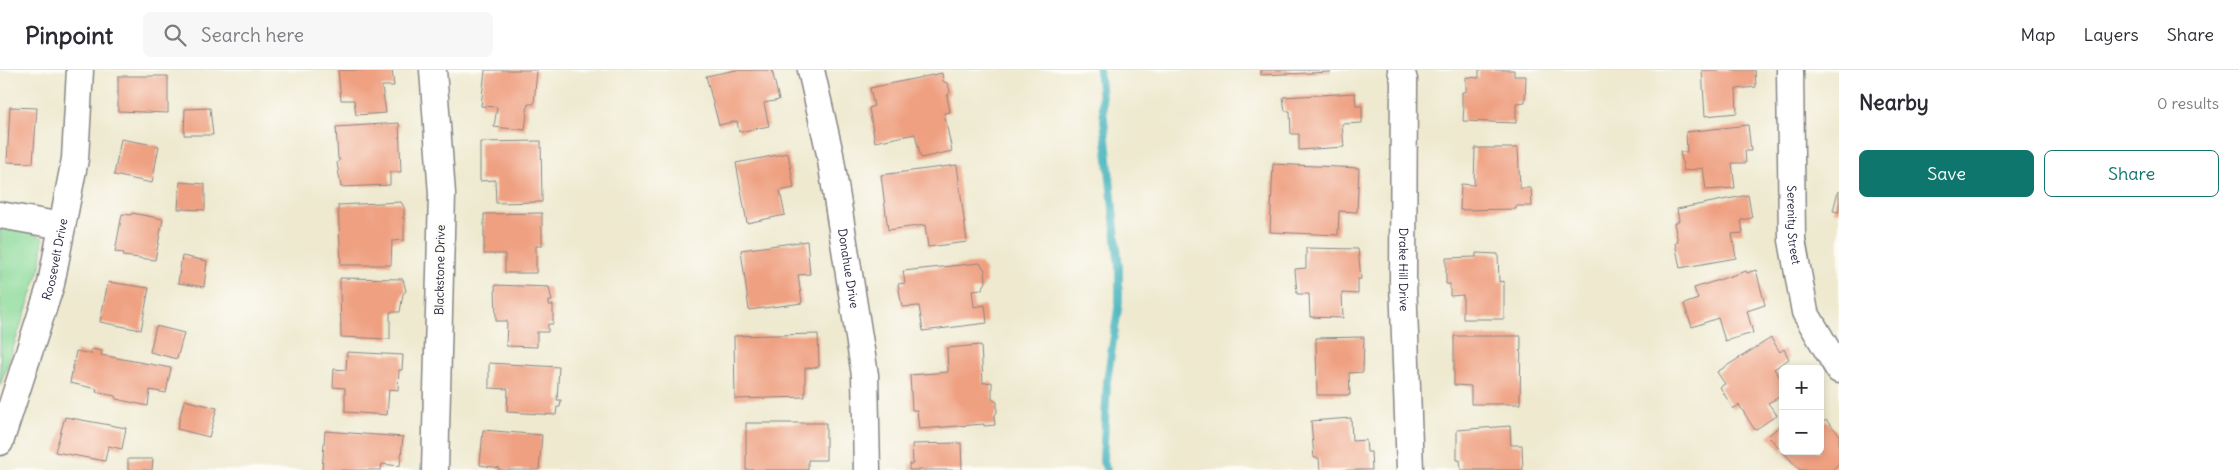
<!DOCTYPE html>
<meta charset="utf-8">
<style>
:root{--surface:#fff;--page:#f7f7f7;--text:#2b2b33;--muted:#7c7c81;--line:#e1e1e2;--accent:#0f766e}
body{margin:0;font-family:Delius,sans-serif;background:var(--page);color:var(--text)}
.controls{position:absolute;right:15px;bottom:15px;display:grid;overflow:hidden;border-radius:8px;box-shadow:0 2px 8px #0003}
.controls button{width:45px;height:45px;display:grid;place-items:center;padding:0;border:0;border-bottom:1px solid var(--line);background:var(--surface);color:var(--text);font:25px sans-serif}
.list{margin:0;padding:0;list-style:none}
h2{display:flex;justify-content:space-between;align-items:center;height:65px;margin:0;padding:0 20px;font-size:21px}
h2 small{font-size:16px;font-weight:400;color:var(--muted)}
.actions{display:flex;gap:10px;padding:15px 20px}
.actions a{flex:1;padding:11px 0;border:1px solid var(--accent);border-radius:8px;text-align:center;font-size:18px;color:var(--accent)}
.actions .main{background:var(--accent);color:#fff}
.icon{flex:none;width:28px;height:28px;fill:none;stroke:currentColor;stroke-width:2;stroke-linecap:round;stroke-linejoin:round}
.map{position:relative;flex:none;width:1839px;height:400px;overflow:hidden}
header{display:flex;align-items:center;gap:30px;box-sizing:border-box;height:70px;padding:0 25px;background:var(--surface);border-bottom:1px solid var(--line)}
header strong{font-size:24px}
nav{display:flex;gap:28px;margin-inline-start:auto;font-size:18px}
.search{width:350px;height:45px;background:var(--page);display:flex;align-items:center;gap:12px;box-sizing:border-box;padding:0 18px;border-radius:8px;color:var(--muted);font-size:19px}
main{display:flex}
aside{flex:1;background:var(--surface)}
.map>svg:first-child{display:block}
.green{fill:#8ad998;stroke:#567e6a}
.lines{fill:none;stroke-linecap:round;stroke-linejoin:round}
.stream{stroke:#43b2bc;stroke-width:8}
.building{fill:#efa081}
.minor-casing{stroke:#888685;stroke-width:29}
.minor{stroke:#fff;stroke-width:26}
.labels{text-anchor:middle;stroke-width:5;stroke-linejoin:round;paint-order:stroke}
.street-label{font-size:12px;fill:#22223b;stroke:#fdfcf7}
</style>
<header>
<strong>Pinpoint</strong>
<div class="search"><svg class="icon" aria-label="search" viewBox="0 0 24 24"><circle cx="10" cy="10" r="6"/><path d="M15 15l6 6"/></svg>Search here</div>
<nav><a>Map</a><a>Layers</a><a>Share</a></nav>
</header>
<main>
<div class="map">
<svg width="1839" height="400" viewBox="0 0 1839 400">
<rect width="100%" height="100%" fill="#fdfcf7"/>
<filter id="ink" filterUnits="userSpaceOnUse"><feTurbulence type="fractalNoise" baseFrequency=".02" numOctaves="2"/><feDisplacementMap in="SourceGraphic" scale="10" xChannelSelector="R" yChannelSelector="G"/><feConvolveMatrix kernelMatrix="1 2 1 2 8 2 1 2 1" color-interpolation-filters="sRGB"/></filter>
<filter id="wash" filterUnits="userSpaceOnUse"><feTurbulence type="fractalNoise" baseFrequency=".0096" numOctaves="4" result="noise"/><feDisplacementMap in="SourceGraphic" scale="20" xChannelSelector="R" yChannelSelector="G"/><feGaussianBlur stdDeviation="1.12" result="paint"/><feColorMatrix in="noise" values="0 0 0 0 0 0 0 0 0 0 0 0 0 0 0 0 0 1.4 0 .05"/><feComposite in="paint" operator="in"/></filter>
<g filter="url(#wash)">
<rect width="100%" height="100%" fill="#eee9cf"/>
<path class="green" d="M 0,156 L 24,159 L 43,168 L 41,196 L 0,316 Z"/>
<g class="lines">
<path class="stream" d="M 1099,0 L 1119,198 L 1119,232 L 1107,311 L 1103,392 L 1107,400"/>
</g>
<g id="blocks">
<g class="building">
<path d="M 338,0 L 392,0 L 394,16 L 382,16 L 386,43 L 356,45 L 354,30 L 341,30 Z"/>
<path d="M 485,0 L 537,0 L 534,34 L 528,34 L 525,60 L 494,57 L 497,37 L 481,36 Z"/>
<path d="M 736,0 L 772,0 L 779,30 L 764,33 L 769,56 L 739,62 L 737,51 L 719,55 L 706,6 Z"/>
<path d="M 1261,0 L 1331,0 L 1331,2 L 1261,5 Z"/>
<path d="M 1479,0 L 1514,0 L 1514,6 L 1526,6 L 1525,32 L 1516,33 L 1516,53 L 1463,51 L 1464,36 L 1462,36 L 1462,22 L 1466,22 L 1466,7 L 1479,8 Z"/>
<path d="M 1702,0 L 1755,0 L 1756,17 L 1736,19 L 1737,43 L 1705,46 Z"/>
<path d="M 942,3 L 943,11 L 948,14 L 950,22 L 947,26 L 950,42 L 944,43 L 952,81 L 921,88 L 915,64 L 875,72 L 869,38 L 874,36 L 870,18 Z"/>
<path d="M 118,6 L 168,6 L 168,43 L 118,41 Z"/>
<path d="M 1355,23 L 1356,36 L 1362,36 L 1362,53 L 1342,54 L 1344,77 L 1299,80 L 1299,64 L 1291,64 L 1290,41 L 1285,41 L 1283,27 Z"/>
<path d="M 10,37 L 37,38 L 33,93 L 7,92 Z"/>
<path d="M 210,38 L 213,65 L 184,65 L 185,39 Z"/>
<path d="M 399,53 L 401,102 L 390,102 L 390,115 L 341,117 L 337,93 L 340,89 L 338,89 L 336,57 Z"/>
<path d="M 1748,55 L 1751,81 L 1745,81 L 1746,93 L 1732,93 L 1735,118 L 1706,120 L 1703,98 L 1684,101 L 1680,82 L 1687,82 L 1686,62 Z"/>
<path d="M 121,69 L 159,76 L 152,113 L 114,105 Z"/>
<path d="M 541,71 L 542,132 L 496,133 L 495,110 L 480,111 L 480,72 Z"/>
<path d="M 1475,78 L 1518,78 L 1520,118 L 1531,118 L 1532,136 L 1516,136 L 1516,139 L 1460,140 L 1461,114 L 1474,115 Z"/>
<path d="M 788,83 L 794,118 L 780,121 L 785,145 L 747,153 L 736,93 Z"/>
<path d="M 1273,94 L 1359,98 L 1357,142 L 1339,141 L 1338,165 L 1270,162 Z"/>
<path d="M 957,95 L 967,172 L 928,177 L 925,155 L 888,160 L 881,105 Z"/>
<path d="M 180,112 L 205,114 L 205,140 L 178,139 Z"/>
<path d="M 1838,121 L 1839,121 L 1839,142 L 1833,141 Z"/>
<path d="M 1748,125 L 1752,148 L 1741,150 L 1743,163 L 1732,164 L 1736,188 L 1680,198 L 1675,173 L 1678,172 L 1674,153 L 1679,151 L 1677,139 Z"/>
<path d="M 401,132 L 404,137 L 404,146 L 402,148 L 404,148 L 404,170 L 392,171 L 391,195 L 341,195 L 338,135 Z"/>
<path d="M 132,143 L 163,149 L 155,190 L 123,186 L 124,183 L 115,182 L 122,144 L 131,145 Z"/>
<path d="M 542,143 L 542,176 L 536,176 L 536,203 L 505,203 L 505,184 L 484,184 L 484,144 Z"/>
<path d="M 807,171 L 810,204 L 798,205 L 802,233 L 749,240 L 741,180 Z"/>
<path d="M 1306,178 L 1358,179 L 1361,209 L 1358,209 L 1358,224 L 1342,223 L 1343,248 L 1310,247 L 1309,224 L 1297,224 L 1295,199 L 1306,198 Z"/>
<path d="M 1476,183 L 1498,184 L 1499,212 L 1504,211 L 1504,249 L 1463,249 L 1463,225 L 1450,226 L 1450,214 L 1446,214 L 1446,188 L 1476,187 Z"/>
<path d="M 182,186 L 207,191 L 204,217 L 178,213 Z"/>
<path d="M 980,193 L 985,200 L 986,212 L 982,219 L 972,220 L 974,237 L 985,235 L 987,253 L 923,261 L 919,236 L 902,237 L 898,214 L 905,213 L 903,201 Z"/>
<path d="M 1756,200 L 1765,235 L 1747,241 L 1753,263 L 1725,271 L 1718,248 L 1692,257 L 1684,234 L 1698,229 L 1694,218 L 1746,201 L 1747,203 Z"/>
<path d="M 340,208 L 403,209 L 406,221 L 403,224 L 400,242 L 390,242 L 390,269 L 341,267 Z"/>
<path d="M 108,212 L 149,218 L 141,260 L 100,252 Z"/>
<path d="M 495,215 L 549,217 L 552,231 L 549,231 L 549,235 L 553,235 L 553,254 L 548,254 L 548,262 L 537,262 L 537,277 L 506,276 L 507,251 L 496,251 Z"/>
<path d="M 156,256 L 184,263 L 177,289 L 150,282 Z"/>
<path d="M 818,264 L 819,297 L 805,298 L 805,327 L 735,329 L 734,266 Z"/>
<path d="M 1454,266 L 1521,266 L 1520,334 L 1471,334 L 1471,316 L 1454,315 Z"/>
<path d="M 1364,267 L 1363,302 L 1349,303 L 1350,325 L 1317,325 L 1316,268 Z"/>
<path d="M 1771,268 L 1780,282 L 1784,279 L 1789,289 L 1774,299 L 1783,312 L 1783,325 L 1768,333 L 1777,345 L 1755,360 L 1739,335 L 1733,339 L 1720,317 L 1725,314 L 1717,302 Z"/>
<path d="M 981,275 L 983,313 L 992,312 L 992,329 L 997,332 L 997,342 L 994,347 L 995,355 L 984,356 L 984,354 L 919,359 L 917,340 L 912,340 L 910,305 L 948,302 L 947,278 Z"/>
<path d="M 91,279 L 102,281 L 101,285 L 171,298 L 166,323 L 150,320 L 148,336 L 116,329 L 115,326 L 96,322 L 97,319 L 70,313 L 76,281 L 91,284 Z"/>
<path d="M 347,282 L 403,285 L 402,300 L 399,300 L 398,320 L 389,319 L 387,345 L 345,342 L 345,318 L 333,317 L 334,299 L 346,300 Z"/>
<path d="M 489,293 L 559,297 L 557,330 L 561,330 L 560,337 L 557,337 L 556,345 L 507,342 L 508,319 L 489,318 Z"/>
<path d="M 184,330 L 217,338 L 209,367 L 177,359 Z"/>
<path d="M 65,347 L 126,358 L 122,379 L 108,376 L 105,391 L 55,382 Z"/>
<path d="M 1351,348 L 1352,371 L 1366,370 L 1367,382 L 1371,382 L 1372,400 L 1320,400 L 1319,388 L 1314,388 L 1311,351 Z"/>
<path d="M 1826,350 L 1839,364 L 1839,393 L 1832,400 L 1800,400 L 1768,366 L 1783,353 L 1783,381 L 1820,381 L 1820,355 Z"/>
<path d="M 746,353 L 826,353 L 826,390 L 808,390 L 808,400 L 746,400 Z"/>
<path d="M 1510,356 L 1511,375 L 1522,375 L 1523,400 L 1461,400 L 1460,390 L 1457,390 L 1457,360 Z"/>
<path d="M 483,360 L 542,365 L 539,400 L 499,400 L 499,398 L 480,395 Z"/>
<path d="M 325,361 L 403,367 L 400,396 L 382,394 L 381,400 L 322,400 Z"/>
<path d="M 961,373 L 962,400 L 909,400 L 909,394 L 913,394 L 912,374 Z"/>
<path d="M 128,389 L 153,389 L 152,400 L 128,400 Z"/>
</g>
</g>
</g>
<g filter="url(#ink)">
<use href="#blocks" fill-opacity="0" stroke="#888685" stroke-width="1"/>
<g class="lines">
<defs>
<g id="minor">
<path d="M 433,0 L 442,124 L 435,400"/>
<path id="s1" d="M 811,0 L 830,84 L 865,305 L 867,400"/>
<path id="s2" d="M 1401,0 L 1404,10 L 1403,212 L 1410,400"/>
<path id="s3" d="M 1790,0 L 1792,170 L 1805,242 L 1839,300"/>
<path d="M 0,145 L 62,156"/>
<path id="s4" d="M 0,372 L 51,214 L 75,89 L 80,0"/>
</g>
</defs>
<use href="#minor" class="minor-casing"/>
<use href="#minor" class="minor"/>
</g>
</g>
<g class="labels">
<g class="street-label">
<text dy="4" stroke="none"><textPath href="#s3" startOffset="155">Serenity Street</textPath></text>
<text dy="4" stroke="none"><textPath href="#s4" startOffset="191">Roosevelt Drive</textPath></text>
<text dy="4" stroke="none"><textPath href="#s1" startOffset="202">Donahue Drive</textPath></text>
<text transform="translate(440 200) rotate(-89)" y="4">Blackstone Drive</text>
<text dy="4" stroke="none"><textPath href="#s2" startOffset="200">Drake Hill Drive</textPath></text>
</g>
</g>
</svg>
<div class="controls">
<button>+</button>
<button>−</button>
</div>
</div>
<aside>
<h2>Nearby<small>0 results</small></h2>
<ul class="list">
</ul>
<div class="actions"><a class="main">Save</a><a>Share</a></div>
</aside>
</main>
